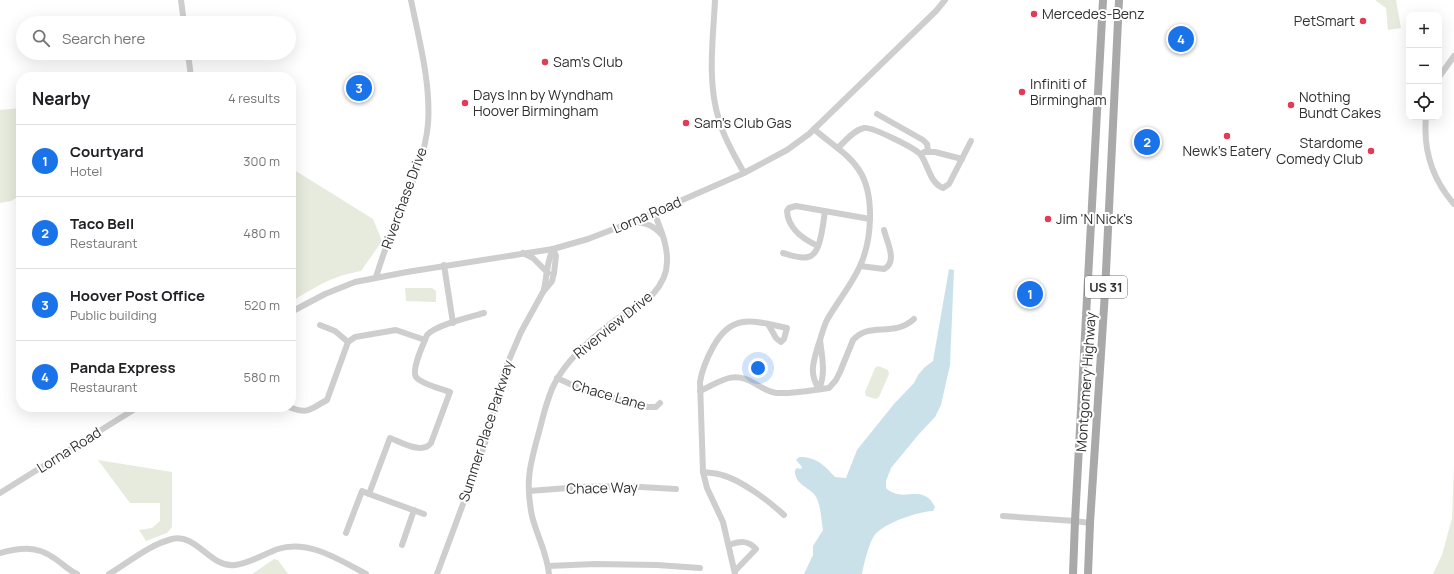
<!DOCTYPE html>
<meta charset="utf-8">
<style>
:root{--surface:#fff;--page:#f6f6f6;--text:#202124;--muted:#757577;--line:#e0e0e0;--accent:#1a73e8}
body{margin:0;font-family:Manrope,sans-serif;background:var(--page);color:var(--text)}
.controls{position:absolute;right:12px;top:12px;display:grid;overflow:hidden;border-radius:8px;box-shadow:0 4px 16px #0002}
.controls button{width:36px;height:36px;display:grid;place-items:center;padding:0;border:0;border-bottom:1px solid var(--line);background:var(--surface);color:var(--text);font:20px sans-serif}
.you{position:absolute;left:758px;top:368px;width:14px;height:14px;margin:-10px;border:3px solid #fff;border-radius:50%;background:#1a73e8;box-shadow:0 0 0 6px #1a73e833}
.badge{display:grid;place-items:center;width:26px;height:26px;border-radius:50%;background:var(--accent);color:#fff;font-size:13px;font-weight:700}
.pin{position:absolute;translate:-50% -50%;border:2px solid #fff;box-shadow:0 1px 4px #0006}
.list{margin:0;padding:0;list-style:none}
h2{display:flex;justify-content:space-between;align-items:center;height:52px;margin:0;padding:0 16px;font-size:17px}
h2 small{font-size:13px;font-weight:400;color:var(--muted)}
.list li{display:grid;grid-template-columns:26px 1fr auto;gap:12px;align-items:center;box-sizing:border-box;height:72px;padding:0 16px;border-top:1px solid var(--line)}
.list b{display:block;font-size:15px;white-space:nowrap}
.list p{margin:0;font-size:13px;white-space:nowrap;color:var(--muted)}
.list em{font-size:13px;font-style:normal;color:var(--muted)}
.icon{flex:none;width:22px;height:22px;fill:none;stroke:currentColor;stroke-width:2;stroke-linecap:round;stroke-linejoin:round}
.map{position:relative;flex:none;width:1454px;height:574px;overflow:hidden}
.search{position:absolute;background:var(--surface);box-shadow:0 4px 16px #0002;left:16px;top:16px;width:280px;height:44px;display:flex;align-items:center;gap:10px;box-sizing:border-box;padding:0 14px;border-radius:22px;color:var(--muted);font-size:15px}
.panel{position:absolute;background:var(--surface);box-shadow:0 4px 16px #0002;left:16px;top:72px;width:280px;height:340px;border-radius:16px}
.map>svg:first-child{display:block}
.green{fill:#e6ebdd}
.water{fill:#cbe1ea}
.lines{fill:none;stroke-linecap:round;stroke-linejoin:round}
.minor{stroke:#cecece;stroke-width:6}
.major{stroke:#a9a9a9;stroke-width:8}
.poi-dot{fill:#e13b58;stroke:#fff;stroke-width:1.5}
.labels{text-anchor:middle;stroke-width:4;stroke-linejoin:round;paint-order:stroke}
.shield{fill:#fff;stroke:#6f6f6f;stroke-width:1}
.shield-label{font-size:13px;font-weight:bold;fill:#313131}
.poi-label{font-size:14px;fill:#313131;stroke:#fff;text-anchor:start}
.street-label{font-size:14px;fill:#313131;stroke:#fff}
</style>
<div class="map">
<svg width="1454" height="574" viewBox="0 0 1454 574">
<rect width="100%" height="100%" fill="#fff"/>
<g class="green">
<path d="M 1375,0 L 1396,0 L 1401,28 L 1388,30 L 1386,8 Z"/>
<path d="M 21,108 L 21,195 L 11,201 L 0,203 L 0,110 Z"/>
<path d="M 291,168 L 373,219 L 382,241 L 361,271 C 332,276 315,287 291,302 Z"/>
<path d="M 405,288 L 432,288 L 436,291 L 436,302 L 406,301 Z"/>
<path d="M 878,366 L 888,370 L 889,374 L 879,397 L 876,399 L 866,396 L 865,392 L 875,368 Z"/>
<path d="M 98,460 L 172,472 L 172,527 L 167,533 L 146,541 L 139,530 L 152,528 L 160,521 L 160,503 L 130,503 Z"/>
<path d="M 1454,466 L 1454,574 L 1433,574 L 1442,555 L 1452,518 Z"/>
<path d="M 274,559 L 278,560 L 288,574 L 252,574 Z"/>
</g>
<path class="water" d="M 949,269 L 954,270 L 950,365 L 941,405 L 935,417 L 919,434 L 891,468 L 886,481 L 886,488 C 888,490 891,492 894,493 C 908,499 924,485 935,507 L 933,511 C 917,512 883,523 874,536 C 869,543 864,564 862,574 L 804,574 L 813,555 L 813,546 L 823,530 C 821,519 821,502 814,494 C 806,486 794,483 795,470 L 797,468 L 801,469 L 802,467 L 796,460 L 799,457 C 817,457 824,465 835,477 L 846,478 L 857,450 L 894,404 L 914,383 L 918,375 L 925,367 L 933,361 Z"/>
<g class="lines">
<g class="minor">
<path d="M 181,0 L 184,23"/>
<path d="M 715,0 C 713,40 707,82 719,120 C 724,139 735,156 744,173"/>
<path d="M 188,53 L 191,77"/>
<path d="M 1439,77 L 1454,56"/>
<path d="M 877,114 L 923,140 L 927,144 L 928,151"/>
<path d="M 1426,117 C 1423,150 1432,179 1454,204"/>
<path d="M 814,129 C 828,142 848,153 859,170 C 875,194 872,240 860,266 C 851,286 837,302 827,320 C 823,328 821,338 818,346 C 813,363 809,374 819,389 C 826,374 822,356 820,340"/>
<path d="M 838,148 C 845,141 854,130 864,128 C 871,126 917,149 921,155 C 928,165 930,183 943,188 L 949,184 L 971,141"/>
<path d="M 924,152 L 935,152 L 962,159"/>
<path d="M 634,222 C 646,223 653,225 661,234"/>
<path d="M 818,246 C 803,239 788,229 787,211 L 789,208 L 796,206 L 870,219"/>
<path d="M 523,253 L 533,258 L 548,273"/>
<path d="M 783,253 C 790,255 800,259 808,257 C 821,255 823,223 825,211"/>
<path d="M 444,265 L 453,323"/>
<path d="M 860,266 L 884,269 C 898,262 887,242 884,230"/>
<path d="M 376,277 C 382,258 388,240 396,222 C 409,191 425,158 428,124 C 431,83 419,40 411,0"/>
<path d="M 544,289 C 547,275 547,261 553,249"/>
<path d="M 291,312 L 325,294 L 355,282 L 407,272 L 553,249 L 588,239 L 632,222 L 744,173 L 787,150 L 809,134 L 936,11 L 945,0"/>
<path d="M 320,325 L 335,331 L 348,342 L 355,337 L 396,330 L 425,340"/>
<path d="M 557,378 L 583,390 L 648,407 L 656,407 L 660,403"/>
<path d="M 700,391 C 720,382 732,370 754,383 C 761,387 768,392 777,393 C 793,394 813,390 829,388 L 836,380 L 840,372 L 853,340 C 870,321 893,338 914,319"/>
<path d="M 289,407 C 309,415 310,409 327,400 L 348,342"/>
<path d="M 703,472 C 709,473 716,473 722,475 C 741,480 769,501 784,515"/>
<path d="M 529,491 L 581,487 L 623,486 L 676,489"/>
<path d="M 0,493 L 138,407"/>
<path d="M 424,514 L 369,494 L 390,438 C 401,442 422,455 431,443 L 450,392 C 442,389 421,384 416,377 C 411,369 424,343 427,335 C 435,325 470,317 484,313"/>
<path d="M 1003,516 L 1075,521 L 1090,523"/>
<path d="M 346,533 L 362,491 L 369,494"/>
<path d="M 402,545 L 414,510"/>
<path d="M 729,545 C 740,541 748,540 756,549 L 735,571"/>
<path d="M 0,553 C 19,548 36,545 54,558 C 62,563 68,570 77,574"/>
<path d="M 548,566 L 595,564 L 657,565 L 700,568"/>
<path d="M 109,574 C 129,562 149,545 172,539 C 197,533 210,568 235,565 C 250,563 264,554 278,549 C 308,539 340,560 366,574"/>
<path d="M 437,574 L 479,461 L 489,431 L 503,374 L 521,332 L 543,292 L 552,281 L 554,273 L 556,256 L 553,249"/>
<path d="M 549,574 C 547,553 537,536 532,516 C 525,482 530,464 539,432 C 543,417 546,403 552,389 C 565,358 603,328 630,310 C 638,304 647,301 653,294 C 661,285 667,274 667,262 C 668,245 660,228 654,212"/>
<path d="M 735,574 L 723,522 L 707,488 L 703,472 L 700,382 C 702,369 707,358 713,347 C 732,312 754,321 787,328 L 784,339 L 781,342 L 776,338 L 768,324"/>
</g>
<g class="major">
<path d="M 1073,574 L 1075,521 L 1103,0"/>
<path d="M 1088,574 L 1090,523 L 1105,292 L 1119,0"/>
</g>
</g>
<g class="poi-dot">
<circle cx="1034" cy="14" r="4"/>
<circle cx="1363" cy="21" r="4"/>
<circle cx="545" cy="62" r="4"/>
<circle cx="1022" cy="92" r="4"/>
<circle cx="465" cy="103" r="4"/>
<circle cx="1291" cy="105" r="4"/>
<circle cx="686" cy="123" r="4"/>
<circle cx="1227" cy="136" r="4"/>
<circle cx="1371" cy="151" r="4"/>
<circle cx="1048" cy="219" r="4"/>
</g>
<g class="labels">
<rect class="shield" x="1085" y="276" width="42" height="22" rx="3"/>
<g class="shield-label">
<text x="1106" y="292">US 31</text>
</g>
<g class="poi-label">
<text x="1042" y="19">Mercedes-Benz</text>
<text x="1355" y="26" text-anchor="end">PetSmart</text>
<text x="553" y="67">Sam's Club</text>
<text x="1030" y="89">Infiniti of<tspan x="1030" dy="16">Birmingham</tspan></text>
<text x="473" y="100">Days Inn by Wyndham<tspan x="473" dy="16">Hoover Birmingham</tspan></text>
<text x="1299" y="102">Nothing<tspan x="1299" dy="16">Bundt Cakes</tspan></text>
<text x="694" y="128">Sam's Club Gas</text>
<text x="1363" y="148" text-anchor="end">Stardome<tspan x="1363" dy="16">Comedy Club</tspan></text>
<text x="1227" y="156" text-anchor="middle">Newk's Eatery</text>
<text x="1056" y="224">Jim 'N Nick's</text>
</g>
<g class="street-label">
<text transform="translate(404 198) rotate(-70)" y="5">Riverchase Drive</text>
<text transform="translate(647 215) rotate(-23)" y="5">Lorna Road</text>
<text transform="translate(613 325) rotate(-39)" y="5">Riverview Drive</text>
<text transform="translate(1086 382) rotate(-86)" y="5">Montgomery Highway</text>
<text transform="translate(609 395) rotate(16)" y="5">Chace Lane</text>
<text transform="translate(486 431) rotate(-72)" y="5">Summer Place Parkway</text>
<text transform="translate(69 450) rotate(-32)" y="5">Lorna Road</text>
<text transform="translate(602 488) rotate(-1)" y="5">Chace Way</text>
</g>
</g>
</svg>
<div class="controls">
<button>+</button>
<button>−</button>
<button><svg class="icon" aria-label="locate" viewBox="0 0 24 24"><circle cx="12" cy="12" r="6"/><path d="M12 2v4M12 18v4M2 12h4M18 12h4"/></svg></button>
</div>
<div class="you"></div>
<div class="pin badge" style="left:1030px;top:294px">1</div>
<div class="pin badge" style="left:1147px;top:142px">2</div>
<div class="pin badge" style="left:359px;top:88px">3</div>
<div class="pin badge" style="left:1181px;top:39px">4</div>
<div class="search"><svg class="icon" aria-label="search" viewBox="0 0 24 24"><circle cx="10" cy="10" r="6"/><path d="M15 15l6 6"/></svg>Search here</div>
<section class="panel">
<h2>Nearby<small>4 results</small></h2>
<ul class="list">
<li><span class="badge">1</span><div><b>Courtyard</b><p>Hotel</p></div><em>300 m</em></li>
<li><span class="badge">2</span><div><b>Taco Bell</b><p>Restaurant</p></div><em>480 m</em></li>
<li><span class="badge">3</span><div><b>Hoover Post Office</b><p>Public building</p></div><em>520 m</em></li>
<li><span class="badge">4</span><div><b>Panda Express</b><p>Restaurant</p></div><em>580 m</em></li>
</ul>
</section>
</div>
